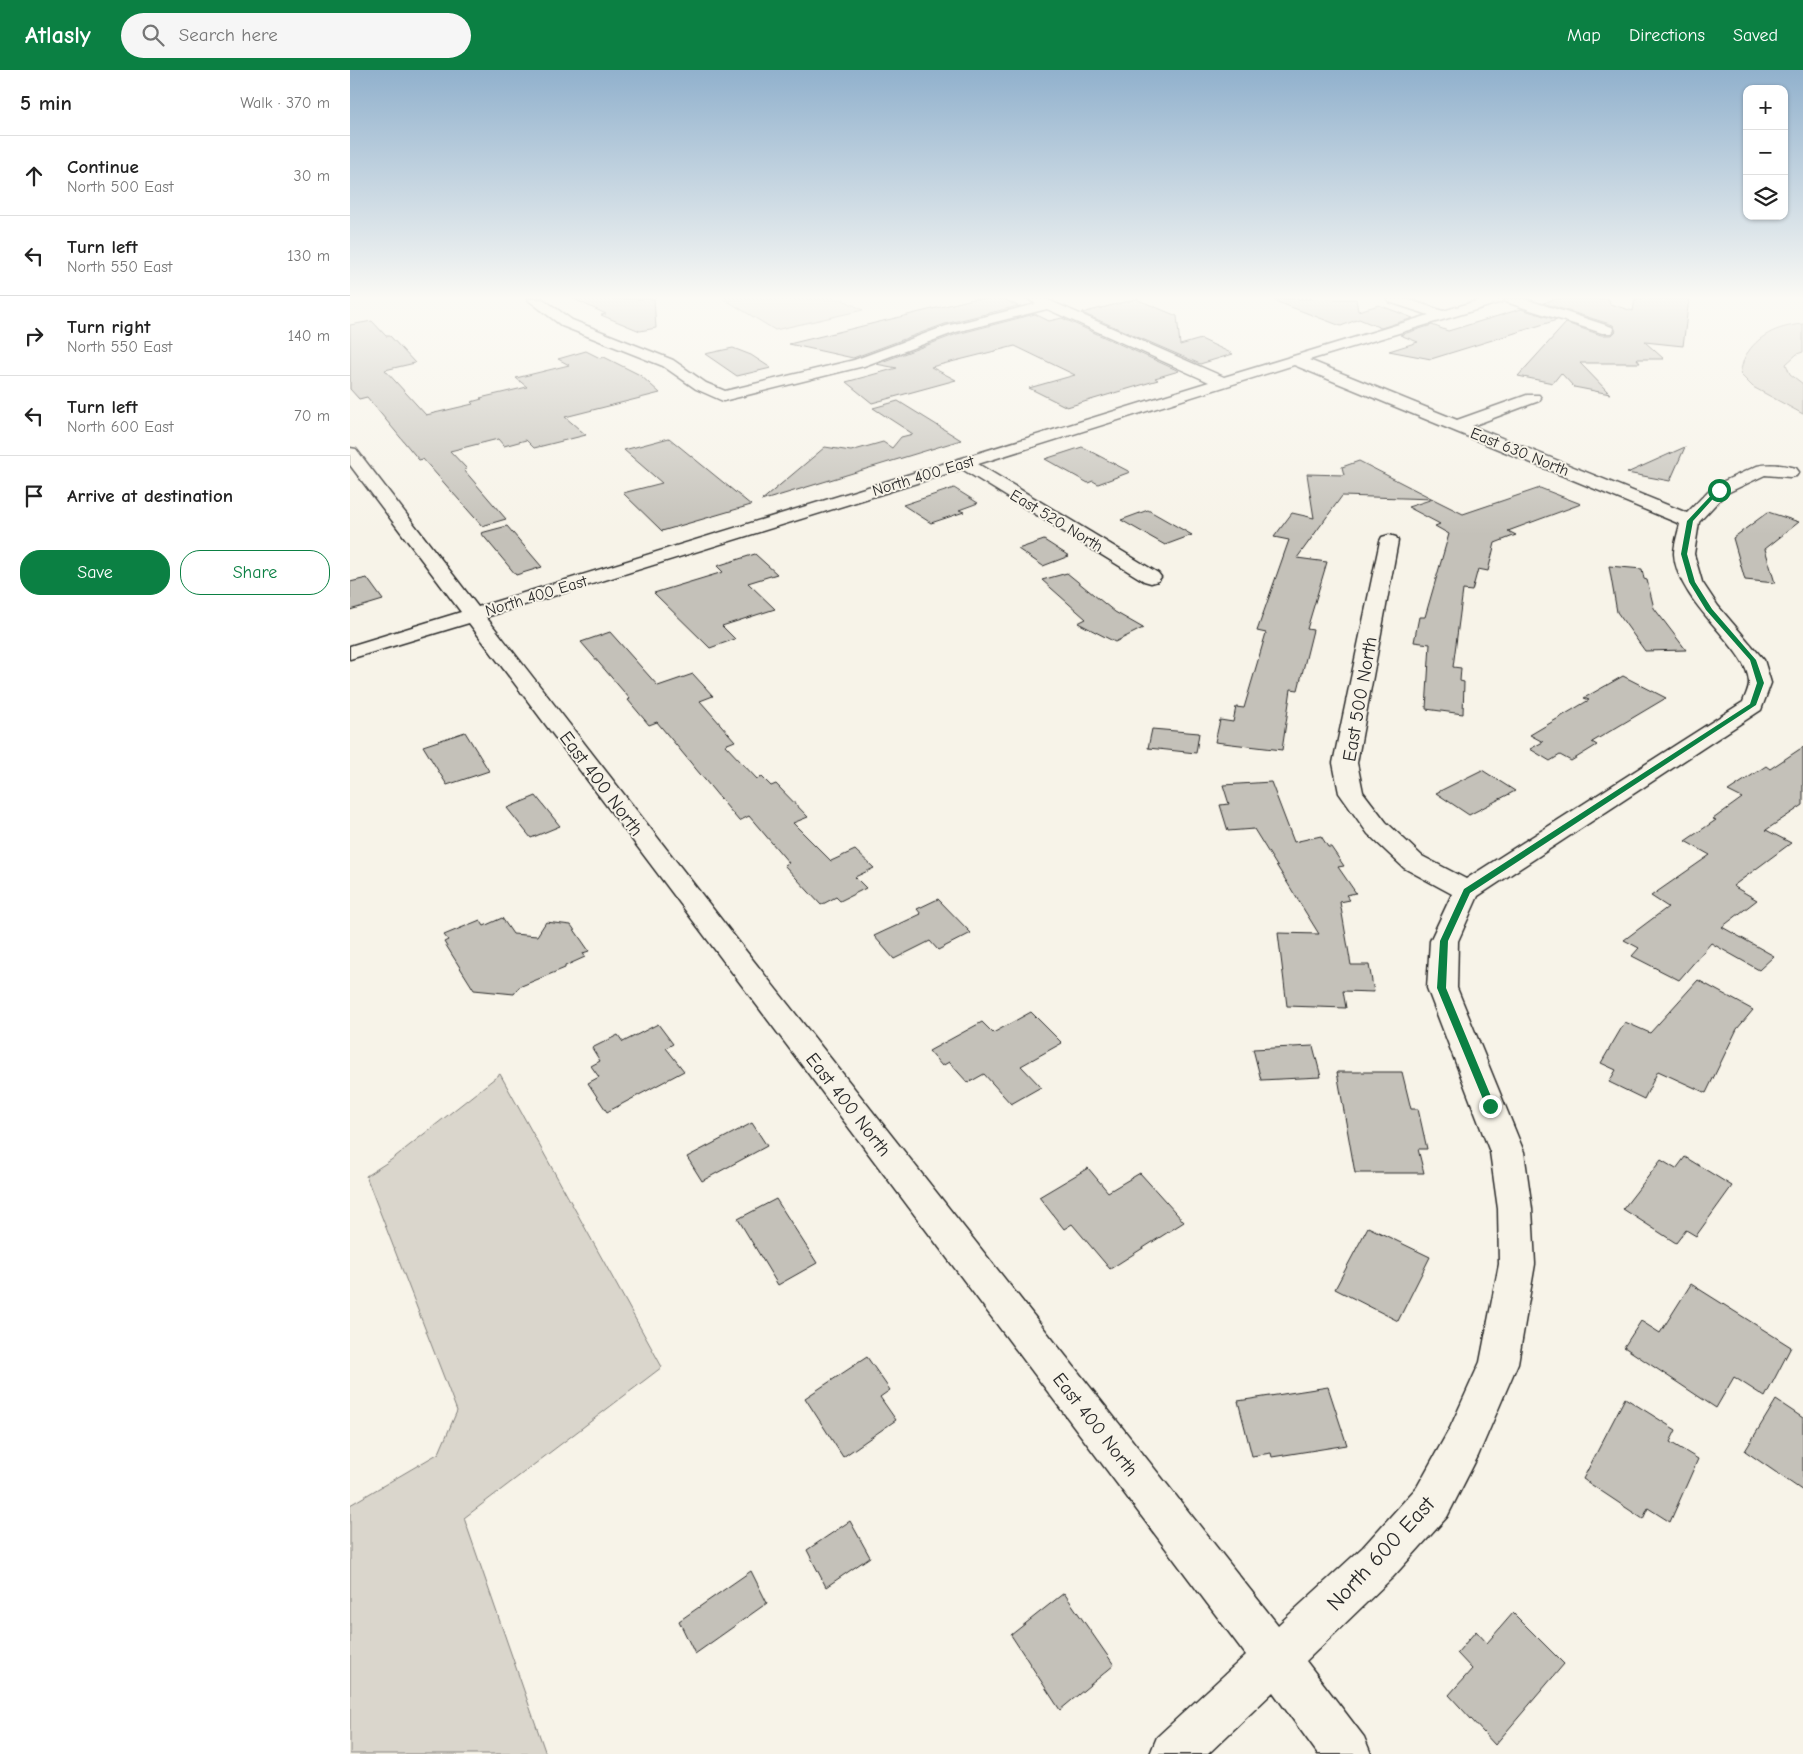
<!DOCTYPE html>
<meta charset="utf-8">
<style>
:root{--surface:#fff;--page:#f6f6f6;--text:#222;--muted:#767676;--line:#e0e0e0;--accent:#0b8043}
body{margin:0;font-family:"Comic Neue",sans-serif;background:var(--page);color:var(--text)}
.controls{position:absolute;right:15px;top:15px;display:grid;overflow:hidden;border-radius:10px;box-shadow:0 1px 4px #0004}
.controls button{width:45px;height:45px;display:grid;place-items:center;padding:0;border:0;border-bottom:1px solid var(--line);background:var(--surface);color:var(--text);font:25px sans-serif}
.stop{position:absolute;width:15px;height:15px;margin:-11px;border:4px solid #0b8043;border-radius:50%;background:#fff}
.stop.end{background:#0b8043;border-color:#fff;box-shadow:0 1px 5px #0008}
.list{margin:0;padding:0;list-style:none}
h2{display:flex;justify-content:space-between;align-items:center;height:65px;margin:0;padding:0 20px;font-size:21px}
h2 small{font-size:16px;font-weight:400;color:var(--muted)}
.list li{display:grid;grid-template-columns:32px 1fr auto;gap:15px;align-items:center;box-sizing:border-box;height:80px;padding:0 20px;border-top:1px solid var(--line)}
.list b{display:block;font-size:19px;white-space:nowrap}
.list p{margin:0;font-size:16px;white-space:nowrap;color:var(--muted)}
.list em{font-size:16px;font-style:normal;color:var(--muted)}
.actions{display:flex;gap:10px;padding:15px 20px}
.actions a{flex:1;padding:11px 0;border:1px solid var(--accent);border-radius:20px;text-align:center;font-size:18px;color:var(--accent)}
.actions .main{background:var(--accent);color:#fff}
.icon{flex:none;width:28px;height:28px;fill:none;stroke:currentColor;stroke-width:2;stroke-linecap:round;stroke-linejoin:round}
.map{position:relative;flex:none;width:1453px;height:1684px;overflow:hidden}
header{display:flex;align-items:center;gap:30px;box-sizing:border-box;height:70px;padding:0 25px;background:var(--accent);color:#fff}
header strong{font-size:24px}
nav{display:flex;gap:28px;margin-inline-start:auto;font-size:18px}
.search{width:350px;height:45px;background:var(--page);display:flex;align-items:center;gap:12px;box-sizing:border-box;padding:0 18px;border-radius:28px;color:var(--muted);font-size:19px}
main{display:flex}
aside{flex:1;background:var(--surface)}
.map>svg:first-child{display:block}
.green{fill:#dad6cc;stroke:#82807c}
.building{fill:#c4c1b9;stroke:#2b2b2b}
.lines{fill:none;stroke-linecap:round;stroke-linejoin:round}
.minor-casing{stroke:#2b2b2b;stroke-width:3}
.minor{fill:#f7f3e8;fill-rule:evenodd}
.route{fill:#0b8043}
.labels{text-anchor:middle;stroke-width:4;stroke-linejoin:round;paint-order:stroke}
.far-street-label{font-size:16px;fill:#2b2b2b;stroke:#f7f3e8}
.street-label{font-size:19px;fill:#2b2b2b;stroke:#f7f3e8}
.near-street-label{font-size:22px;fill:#2b2b2b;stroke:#f7f3e8}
</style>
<header>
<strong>Atlasly</strong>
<div class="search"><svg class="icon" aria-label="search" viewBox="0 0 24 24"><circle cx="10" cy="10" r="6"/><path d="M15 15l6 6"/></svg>Search here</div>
<nav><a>Map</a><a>Directions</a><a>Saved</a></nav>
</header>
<main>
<aside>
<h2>5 min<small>Walk · 370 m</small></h2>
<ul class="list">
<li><svg class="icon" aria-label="ahead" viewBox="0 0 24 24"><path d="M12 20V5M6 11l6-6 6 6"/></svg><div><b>Continue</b><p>North 500 East</p></div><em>30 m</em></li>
<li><svg class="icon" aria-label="left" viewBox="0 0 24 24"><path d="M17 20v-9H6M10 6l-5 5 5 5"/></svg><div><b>Turn left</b><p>North 550 East</p></div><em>130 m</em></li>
<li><svg class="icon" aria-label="right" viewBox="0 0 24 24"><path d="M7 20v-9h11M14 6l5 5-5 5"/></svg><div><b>Turn right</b><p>North 550 East</p></div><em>140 m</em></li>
<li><svg class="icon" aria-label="left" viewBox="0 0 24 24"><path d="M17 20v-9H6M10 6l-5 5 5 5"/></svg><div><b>Turn left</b><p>North 600 East</p></div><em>70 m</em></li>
<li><svg class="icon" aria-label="arrive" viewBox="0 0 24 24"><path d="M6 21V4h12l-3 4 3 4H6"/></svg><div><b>Arrive at destination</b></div></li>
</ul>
<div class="actions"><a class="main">Save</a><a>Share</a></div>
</aside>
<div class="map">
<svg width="1453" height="1684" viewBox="0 0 1453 1684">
<rect width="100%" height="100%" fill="#f7f3e8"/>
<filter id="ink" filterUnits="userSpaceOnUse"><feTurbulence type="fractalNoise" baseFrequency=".02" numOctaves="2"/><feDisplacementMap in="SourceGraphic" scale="10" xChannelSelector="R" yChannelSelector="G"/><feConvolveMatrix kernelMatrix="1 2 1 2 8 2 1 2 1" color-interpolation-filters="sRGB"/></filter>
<g filter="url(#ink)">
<g class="green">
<path d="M 374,229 L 491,229 L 513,240 L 425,260 Z"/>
<path d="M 1453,254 L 1453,282 L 1447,284 L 1436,294 L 1440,304 L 1453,314 L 1453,344 L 1403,317 L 1390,304 C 1392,297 1393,288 1398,282 C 1411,263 1431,256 1453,254 Z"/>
<path d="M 150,1004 L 312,1297 L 114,1448 L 196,1684 L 0,1684 L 0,1435 L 89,1383 L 107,1341 L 16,1106 L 41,1090 Z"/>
</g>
<g class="building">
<path d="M 224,229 L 304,229 L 306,258 L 290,261 L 251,245 L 256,244 Z"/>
<path d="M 623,229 L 653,229 L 668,236 L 595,254 L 503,288 L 439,274 Z"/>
<path d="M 786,229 L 827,246 L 830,275 L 851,269 L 883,284 L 850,294 L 732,243 Z"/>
<path d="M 925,229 L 1006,229 L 1008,241 L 1029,235 L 1063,248 L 1031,258 L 1009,249 L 991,256 L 925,231 Z"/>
<path d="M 1205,229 L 1259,229 L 1260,234 L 1283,241 L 1285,229 L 1339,229 L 1333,276 L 1295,272 L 1314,289 L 1287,289 L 1290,293 L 1230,293 L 1260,324 L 1224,317 L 1211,303 L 1203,313 L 1168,306 L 1216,253 L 1251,265 L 1262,265 L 1266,261 L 1263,255 L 1193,233 Z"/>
<path d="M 1171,239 L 1207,250 L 1081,289 L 1039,281 L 1068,272 L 1050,265 L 1082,255 L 1098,261 Z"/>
<path d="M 685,244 L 699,251 L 712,248 L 829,301 L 805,308 L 808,310 L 717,337 L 679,318 L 725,305 L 665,276 L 581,297 L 606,310 L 522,333 L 496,312 L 547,298 L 526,294 L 607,264 Z"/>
<path d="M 22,251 L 36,266 L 40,266 L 65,293 L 35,300 L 76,345 L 123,334 L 121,332 L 132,329 L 130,328 L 177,317 L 166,308 L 219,295 L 208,289 L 236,281 L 250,288 L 254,287 L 290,305 L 310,323 L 215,347 L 236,365 L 184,378 L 176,370 L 154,376 L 148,369 L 100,381 L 117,399 L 114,400 L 156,449 L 132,456 L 73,389 L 69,390 L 17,327 L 9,329 L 0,319 L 0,255 Z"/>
<path d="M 383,278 L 401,285 L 421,298 L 387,306 L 355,284 Z"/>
<path d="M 548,331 L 611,370 L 411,431 L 475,377 L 501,381 L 533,372 L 542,378 L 551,367 L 563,364 L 523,338 Z"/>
<path d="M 319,368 L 401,435 L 312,461 L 273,423 L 312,413 L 274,380 Z"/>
<path d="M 732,377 L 780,402 L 748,414 L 743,411 L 738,413 L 695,389 Z"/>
<path d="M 1335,377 L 1320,411 L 1277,403 Z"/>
<path d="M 1009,391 L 1083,429 L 992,426 L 947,488 L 977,492 L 957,559 L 963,560 L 948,620 L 941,619 L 932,680 L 865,672 L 870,650 L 883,652 L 886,637 L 894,638 L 916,563 L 907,561 L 939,470 L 924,467 L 942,443 L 964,448 L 957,404 L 994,405 L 992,397 Z"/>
<path d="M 604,418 L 628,433 L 609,440 L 614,442 L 581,453 L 553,435 Z"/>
<path d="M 1190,418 L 1231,434 L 1158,461 L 1166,465 L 1145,473 L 1138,501 L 1128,499 L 1122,521 L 1113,520 L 1103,597 L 1111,598 L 1110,611 L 1114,612 L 1113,644 L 1076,639 L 1080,574 L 1064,572 L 1069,547 L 1075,547 L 1099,464 L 1085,456 L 1090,454 L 1058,437 L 1083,429 L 1113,444 Z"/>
<path d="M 798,440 L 842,465 L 815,475 L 771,450 Z"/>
<path d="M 1418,442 L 1449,452 L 1415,479 L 1425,513 L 1395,510 L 1383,468 Z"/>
<path d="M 157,456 L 192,497 L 166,505 L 131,463 Z"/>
<path d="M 694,470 L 719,486 L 693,496 L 668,479 Z"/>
<path d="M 405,484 L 427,504 L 398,513 L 425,539 L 372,556 L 385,569 L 360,578 L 304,523 L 373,502 L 367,496 Z"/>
<path d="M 1259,496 L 1292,499 L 1294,509 L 1297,510 L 1304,538 L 1336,580 L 1295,581 L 1267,542 Z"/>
<path d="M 717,503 L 765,542 L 793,558 L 765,572 L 728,553 L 736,549 L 692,510 Z"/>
<path d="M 17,508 L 33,530 L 0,540 L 0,512 Z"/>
<path d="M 260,562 L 308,616 L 343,604 L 363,626 L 350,631 L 385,671 L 375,675 L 407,709 L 412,707 L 421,716 L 426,714 L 458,747 L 443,753 L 481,791 L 505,780 L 524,798 L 505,807 L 516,818 L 490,831 L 486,827 L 471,835 L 434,795 L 439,793 L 399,746 L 389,751 L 307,652 L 299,655 L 278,630 L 280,629 L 231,572 Z"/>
<path d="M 1273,606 L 1316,628 L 1242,672 L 1247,675 L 1221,691 L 1210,685 L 1200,691 L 1180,679 L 1193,672 L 1180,665 L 1239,630 L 1234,628 Z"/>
<path d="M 802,659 L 849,663 L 846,683 L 798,678 Z"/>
<path d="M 115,662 L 139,701 L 97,715 L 73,676 Z"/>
<path d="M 1453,677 L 1453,735 L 1416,760 L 1441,773 L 1383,816 L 1407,830 L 1372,857 L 1424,886 L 1409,900 L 1361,873 L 1329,910 L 1282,886 L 1289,878 L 1274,870 L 1318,837 L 1301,826 L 1360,785 L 1335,771 L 1366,750 L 1363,749 L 1392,728 L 1378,721 L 1416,696 L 1420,699 Z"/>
<path d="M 1132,700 L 1165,721 L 1119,745 L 1086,723 Z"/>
<path d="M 921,712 L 944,772 L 971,766 L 978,777 L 981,777 L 994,796 L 988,797 L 1006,823 L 996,825 L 1000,830 L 990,832 L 1001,895 L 1019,895 L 1024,922 L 993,921 L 996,938 L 937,936 L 928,863 L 969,864 L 904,759 L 878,761 L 870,735 L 879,734 L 873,715 Z"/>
<path d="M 186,726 L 210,756 L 181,768 L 157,738 Z"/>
<path d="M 588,829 L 621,863 L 588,880 L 580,871 L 544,889 L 524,866 L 571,844 L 567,839 Z"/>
<path d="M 152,848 L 163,864 L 187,866 L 196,852 L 221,855 L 239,881 L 233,883 L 235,887 L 215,896 L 215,898 L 169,917 L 164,924 L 124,920 L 94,872 L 98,870 L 94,865 L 130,850 L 134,856 Z"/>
<path d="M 1348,910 L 1403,940 L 1387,959 L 1356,1023 L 1308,1001 L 1294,1029 L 1259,1012 L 1266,1000 L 1251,993 L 1275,952 L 1300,963 Z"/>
<path d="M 681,942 L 712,973 L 671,996 L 691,1017 L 661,1034 L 634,1004 L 618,1013 L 599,992 L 592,996 L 579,981 L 632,952 L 643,963 Z"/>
<path d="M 308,954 L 323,974 L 316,978 L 334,1001 L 257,1042 L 238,1013 L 249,1007 L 241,996 L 250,991 L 242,978 L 268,965 L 273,972 Z"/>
<path d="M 963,976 L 971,1007 L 911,1010 L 903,979 Z"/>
<path d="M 987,1002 L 1052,1002 L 1061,1039 L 1068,1039 L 1077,1079 L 1068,1079 L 1074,1103 L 1005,1103 Z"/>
<path d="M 402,1053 L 417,1076 L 352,1111 L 337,1087 Z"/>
<path d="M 1335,1087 L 1382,1116 L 1346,1166 L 1336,1160 L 1326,1173 L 1273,1139 L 1311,1090 L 1326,1099 Z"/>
<path d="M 738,1098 L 758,1122 L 790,1103 L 834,1152 L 760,1199 L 722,1154 L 714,1159 L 689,1127 Z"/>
<path d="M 426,1129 L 467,1193 L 428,1215 L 388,1149 Z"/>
<path d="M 1018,1157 L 1080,1187 L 1048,1251 L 985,1219 Z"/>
<path d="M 1341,1214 L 1441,1277 L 1415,1327 L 1384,1307 L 1366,1338 L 1274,1277 L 1291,1251 L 1310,1263 Z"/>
<path d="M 517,1287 L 540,1320 L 530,1327 L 546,1350 L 493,1387 L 455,1328 Z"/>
<path d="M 978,1317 L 997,1375 L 922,1387 L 921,1383 L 902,1386 L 888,1331 Z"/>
<path d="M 1275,1328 L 1326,1360 L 1320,1372 L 1348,1389 L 1320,1452 L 1298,1438 L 1293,1449 L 1233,1409 Z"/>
<path d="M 1426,1330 L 1453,1348 L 1453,1421 L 1395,1381 Z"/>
<path d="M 500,1451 L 520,1487 L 476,1517 L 457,1480 Z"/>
<path d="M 401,1501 L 417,1533 L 345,1584 L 329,1551 Z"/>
<path d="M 714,1523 L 764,1595 L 710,1640 L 661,1565 Z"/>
<path d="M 1163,1543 L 1214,1594 L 1145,1675 L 1099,1625 L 1122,1599 L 1107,1583 L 1126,1561 L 1137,1573 Z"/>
</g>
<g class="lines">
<defs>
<g id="minor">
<path d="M 177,229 L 193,229 L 222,250 L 323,290 L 356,313 L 375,321 L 504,290 L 596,256 L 686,234 L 678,229 L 696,229 L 874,307 L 1079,245 L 1039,232 L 1037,229 L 1057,229 L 1093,241 L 1133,229 L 1154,229 L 1152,232 L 959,290 L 1107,350 L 1177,325 L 1189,325 L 1191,328 L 1189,331 L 1122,356 L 1337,443 L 1363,416 L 1407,396 C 1419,393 1434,395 1446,398 L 1449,402 L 1446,406 L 1440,407 L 1415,405 L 1375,424 L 1349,452 L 1344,484 L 1352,512 L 1368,536 L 1414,590 L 1421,613 L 1411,640 L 1128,826 L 1108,871 L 1107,918 L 1174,1082 L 1182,1139 L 1185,1194 L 1168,1293 L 1128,1386 L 1097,1447 L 1043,1507 L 956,1591 L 1014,1667 L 1021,1684 L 968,1684 L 923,1622 L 858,1684 L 800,1684 L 807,1667 L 896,1585 L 119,553 L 0,589 L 0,576 L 111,542 L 0,395 L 0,378 L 6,379 L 128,537 L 859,312 L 697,239 L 606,262 L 514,296 L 373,331 L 346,319 L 313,296 L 212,256 ZM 944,295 L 1330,454 C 1328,463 1324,475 1324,484 C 1327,534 1400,579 1399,613 C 1399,619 1395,626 1393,632 L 1116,809 L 1072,786 L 1036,752 L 1013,722 L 1007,693 L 1048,471 L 1046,467 L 1039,465 L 1032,467 L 1030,471 L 983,693 L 989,723 L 1018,764 L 1054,798 L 1102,824 L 1080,871 L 1077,918 L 1140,1082 L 1148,1139 L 1149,1194 L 1130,1292 L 1100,1358 L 1067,1417 L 1013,1477 L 928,1555 L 388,871 L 136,547 L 612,399 L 794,511 L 801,513 L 808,511 L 811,507 L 808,503 L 628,394 Z"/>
<path d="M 1154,229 L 1175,229 L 1262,257 L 1264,260 L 1262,263 L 1252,263 L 1156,232 Z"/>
</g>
</defs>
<use href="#minor" class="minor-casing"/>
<use href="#minor" class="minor"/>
</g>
</g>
<linearGradient id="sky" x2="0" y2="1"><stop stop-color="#91b1cd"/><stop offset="0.49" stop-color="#fbfaf5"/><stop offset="1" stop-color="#fbfaf5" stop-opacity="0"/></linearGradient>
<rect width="1453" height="465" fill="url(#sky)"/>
<path class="route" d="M 1367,419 L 1371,420 L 1343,451 L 1337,484 L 1345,512 L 1362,539 L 1406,590 L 1414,613 L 1406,635 L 1120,823 L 1098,871 L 1096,918 L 1145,1036 L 1140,1040 L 1137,1039 L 1087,918 L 1090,871 L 1114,819 L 1400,634 L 1407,613 L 1400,590 L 1356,540 L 1339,512 L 1331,484 L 1337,451 Z"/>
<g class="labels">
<g class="far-street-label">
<text transform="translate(1170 381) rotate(22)" y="6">East 630 North</text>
<text transform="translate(573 405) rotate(-17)" y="6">North 400 East</text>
<text transform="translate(707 450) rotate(31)" y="6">East 520 North</text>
<text transform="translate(186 525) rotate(-17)" y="6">North 400 East</text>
</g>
<g class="street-label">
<text transform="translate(1009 629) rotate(-80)" y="7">East 500 North</text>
<text transform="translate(252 713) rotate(53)" y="7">East 400 North</text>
<text transform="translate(499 1034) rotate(52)" y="7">East 400 North</text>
<text transform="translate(746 1354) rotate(52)" y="7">East 400 North</text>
</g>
<g class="near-street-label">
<text transform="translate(1030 1483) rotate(-47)" y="8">North 600 East</text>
</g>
</g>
</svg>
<div class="controls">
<button>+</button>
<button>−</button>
<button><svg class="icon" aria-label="layers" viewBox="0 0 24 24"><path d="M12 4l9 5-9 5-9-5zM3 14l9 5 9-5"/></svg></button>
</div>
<div class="stop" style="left:1369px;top:420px"></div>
<div class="stop end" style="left:1140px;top:1036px"></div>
</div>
</main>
